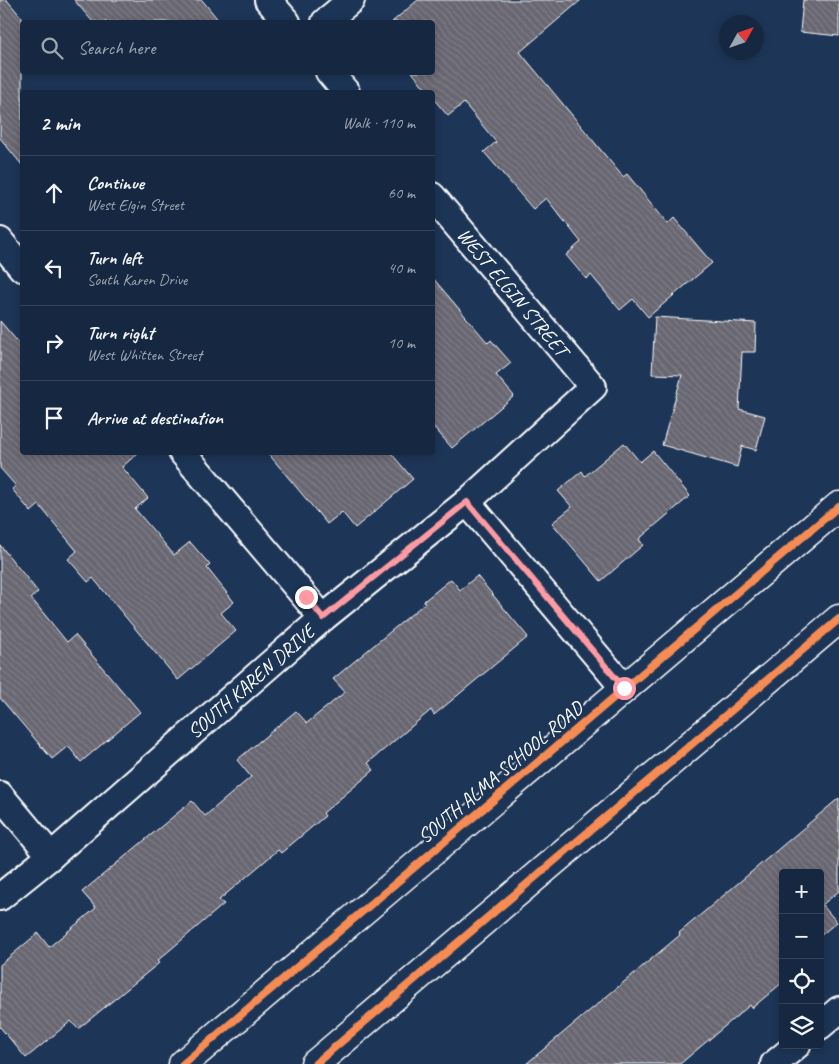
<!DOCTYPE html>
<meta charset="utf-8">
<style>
:root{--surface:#162841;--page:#1f3048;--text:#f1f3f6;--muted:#9ea6b1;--line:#35445a}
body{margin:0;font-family:Caveat,sans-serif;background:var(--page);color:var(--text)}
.controls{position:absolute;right:15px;bottom:15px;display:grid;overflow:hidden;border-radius:5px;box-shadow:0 2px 8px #0003}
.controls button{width:45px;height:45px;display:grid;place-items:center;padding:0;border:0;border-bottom:1px solid var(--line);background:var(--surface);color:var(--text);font:25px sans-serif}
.compass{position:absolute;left:719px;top:15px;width:45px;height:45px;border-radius:50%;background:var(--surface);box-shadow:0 2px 8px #0003;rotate:50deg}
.stop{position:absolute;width:15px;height:15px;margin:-11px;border:4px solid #ff9aa2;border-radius:50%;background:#fff}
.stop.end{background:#ff9aa2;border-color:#fff;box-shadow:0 1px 5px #0008}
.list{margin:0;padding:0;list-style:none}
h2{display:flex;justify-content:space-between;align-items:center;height:65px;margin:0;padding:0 20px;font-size:21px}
h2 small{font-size:16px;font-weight:400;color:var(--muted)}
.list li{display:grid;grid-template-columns:32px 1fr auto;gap:15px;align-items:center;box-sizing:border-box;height:75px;padding:0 20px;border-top:1px solid var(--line)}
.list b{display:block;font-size:19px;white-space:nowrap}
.list p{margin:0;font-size:16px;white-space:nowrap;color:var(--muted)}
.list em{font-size:16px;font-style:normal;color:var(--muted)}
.icon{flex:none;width:28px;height:28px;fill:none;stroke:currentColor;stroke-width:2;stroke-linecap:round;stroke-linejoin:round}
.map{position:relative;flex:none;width:839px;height:1064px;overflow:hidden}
.search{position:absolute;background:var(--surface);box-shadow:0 2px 8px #0003;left:20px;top:20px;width:415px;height:55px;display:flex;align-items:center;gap:12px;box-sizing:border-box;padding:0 18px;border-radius:5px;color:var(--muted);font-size:19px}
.panel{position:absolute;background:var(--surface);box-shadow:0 2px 8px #0003;left:20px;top:90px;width:415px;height:365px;border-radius:5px}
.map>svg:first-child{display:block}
.building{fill:url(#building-back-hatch);stroke:#fff}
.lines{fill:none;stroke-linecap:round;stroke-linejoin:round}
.street-casing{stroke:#fff;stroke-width:30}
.secondary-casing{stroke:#fff;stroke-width:31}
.street{stroke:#1d3557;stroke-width:26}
.secondary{stroke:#1d3557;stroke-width:28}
.cycleway-casing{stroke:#1d3557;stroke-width:11}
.cycleway{stroke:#f68b52;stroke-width:8}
.route{stroke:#ff9aa2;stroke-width:6}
.labels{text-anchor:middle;stroke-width:4.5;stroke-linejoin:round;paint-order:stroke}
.street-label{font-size:20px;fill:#fff;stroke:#1d3557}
</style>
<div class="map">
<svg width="839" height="1064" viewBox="0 0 839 1064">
<defs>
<pattern id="building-back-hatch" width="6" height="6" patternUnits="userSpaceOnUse" patternTransform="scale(1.25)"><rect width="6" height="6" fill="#686671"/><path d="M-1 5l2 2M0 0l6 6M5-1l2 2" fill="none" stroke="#7f7d86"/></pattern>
</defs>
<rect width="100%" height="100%" fill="#1d3557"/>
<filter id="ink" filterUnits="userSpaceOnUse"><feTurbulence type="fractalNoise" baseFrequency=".02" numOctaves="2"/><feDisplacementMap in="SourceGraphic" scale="10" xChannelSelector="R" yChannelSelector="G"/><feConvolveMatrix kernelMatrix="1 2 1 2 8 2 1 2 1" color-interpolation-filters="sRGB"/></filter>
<g filter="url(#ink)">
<g class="building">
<path d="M 0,0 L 7,0 L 22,18 L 22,165 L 0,138 Z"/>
<path d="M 74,0 L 202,0 L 220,22 L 93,22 Z"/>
<path d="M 418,0 L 581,0 L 520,52 L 623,177 L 627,174 L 668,224 L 674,218 L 712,263 L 648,317 L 633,299 L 620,310 L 591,275 L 586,279 L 566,255 L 581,242 L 546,198 L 533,209 L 484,152 L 496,142 L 464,103 L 448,116 L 432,97 L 432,92 L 428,92 L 412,72 L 432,72 L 432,22 L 392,22 Z"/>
<path d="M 803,0 L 839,0 L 839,36 L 800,32 Z"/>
<path d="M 432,277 L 488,343 L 491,340 L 511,363 L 496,375 L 514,396 L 452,448 L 432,425 Z"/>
<path d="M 655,317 L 756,323 L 755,352 L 742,352 L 739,409 L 765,416 L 756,450 L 742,446 L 737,467 L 662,445 L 682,375 L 652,374 Z"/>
<path d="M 0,321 L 22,347 L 22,452 L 139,452 L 122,467 L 148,498 L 135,509 L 174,555 L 190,542 L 210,565 L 207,568 L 234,602 L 221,613 L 236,631 L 178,680 L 93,578 L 88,582 L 68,559 L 77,551 L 39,505 L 31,512 L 12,489 L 16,486 L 0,468 Z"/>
<path d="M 624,443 L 640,462 L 653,451 L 690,496 L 639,539 L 643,545 L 601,581 L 552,523 L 572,507 L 558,491 L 582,471 L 585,476 Z"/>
<path d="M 267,452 L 390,452 L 413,479 L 355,528 L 342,512 L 327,524 Z"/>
<path d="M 0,545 L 38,592 L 31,598 L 67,642 L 75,635 L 140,712 L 81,762 L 68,746 L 52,759 L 0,698 Z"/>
<path d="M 477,576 L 528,637 L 434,715 L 431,710 L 368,763 L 374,770 L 323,813 L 325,816 L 281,853 L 278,850 L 219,900 L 224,904 L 157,961 L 159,963 L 78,1029 L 71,1021 L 26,1058 L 0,1027 L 0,965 L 38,933 L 49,947 L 96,908 L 82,892 L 192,801 L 205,816 L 251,777 L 237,760 L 296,711 L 307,723 L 345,692 L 333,679 L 425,603 L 424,601 L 451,579 L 460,590 Z"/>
<path d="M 839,798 L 839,891 L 822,905 L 837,922 L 820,936 L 820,873 L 783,873 L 783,982 L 752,1008 L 750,1005 L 680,1064 L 526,1064 L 680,935 L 679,933 Z"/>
</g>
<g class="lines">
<defs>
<g id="street">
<path d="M 268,0 L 287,22"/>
<path d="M 325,22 L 351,0"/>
<path d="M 329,72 L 346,92"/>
<path d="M 0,241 L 22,268"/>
<path d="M 182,452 L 323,618"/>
<path d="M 467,502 L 624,688"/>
<path d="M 0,795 L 51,856"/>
<path id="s1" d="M 0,897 L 51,856 L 323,618 L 467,502 L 593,387 L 432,196"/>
<path d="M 820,1026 L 839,1010"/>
<path d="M 774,1064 L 797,1045"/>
</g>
<g id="secondary">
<path d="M 183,1064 L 839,506"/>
<path d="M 315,1064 L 839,619"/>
</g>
</defs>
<use href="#street" class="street-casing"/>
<use href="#secondary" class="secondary-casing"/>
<use href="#street" class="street"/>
<use href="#secondary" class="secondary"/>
<defs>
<g id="cycleway">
<path d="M 183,1064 L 839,506"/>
<path d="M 315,1064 L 839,619"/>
</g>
</defs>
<use href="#cycleway" class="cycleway-casing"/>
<use href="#cycleway" class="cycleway"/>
</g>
</g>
<g class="lines" filter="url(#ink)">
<path class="route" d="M 306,597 L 323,618 L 467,502 L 624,688"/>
</g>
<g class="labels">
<g class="street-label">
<text transform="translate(513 292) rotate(50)" y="7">WEST ELGIN STREET</text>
<text dy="7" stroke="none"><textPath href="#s1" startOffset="331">SOUTH KAREN DRIVE</textPath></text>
<text transform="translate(500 772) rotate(-40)" y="7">SOUTH ALMA SCHOOL ROAD</text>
</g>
</g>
</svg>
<div class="controls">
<button>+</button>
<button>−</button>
<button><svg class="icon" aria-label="locate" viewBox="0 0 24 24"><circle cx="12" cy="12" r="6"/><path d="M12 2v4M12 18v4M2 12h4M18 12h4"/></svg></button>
<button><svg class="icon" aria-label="layers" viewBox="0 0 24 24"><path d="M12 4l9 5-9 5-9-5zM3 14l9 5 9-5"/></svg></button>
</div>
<svg class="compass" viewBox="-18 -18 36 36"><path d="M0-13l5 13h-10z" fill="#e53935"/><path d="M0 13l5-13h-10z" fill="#9ea6b1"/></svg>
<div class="stop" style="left:624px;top:688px"></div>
<div class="stop end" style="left:306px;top:597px"></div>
<div class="search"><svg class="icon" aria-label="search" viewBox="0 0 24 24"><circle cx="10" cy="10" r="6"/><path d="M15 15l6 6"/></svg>Search here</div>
<section class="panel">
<h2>2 min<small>Walk · 110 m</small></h2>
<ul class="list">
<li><svg class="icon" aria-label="ahead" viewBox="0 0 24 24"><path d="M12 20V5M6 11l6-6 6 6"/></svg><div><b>Continue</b><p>West Elgin Street</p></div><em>60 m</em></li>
<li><svg class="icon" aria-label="left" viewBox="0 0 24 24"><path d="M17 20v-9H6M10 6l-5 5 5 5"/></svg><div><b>Turn left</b><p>South Karen Drive</p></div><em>40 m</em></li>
<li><svg class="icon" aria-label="right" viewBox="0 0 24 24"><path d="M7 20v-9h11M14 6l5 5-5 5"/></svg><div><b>Turn right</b><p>West Whitten Street</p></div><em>10 m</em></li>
<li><svg class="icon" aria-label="arrive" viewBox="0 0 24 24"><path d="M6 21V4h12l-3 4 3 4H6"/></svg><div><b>Arrive at destination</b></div></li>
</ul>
</section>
</div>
